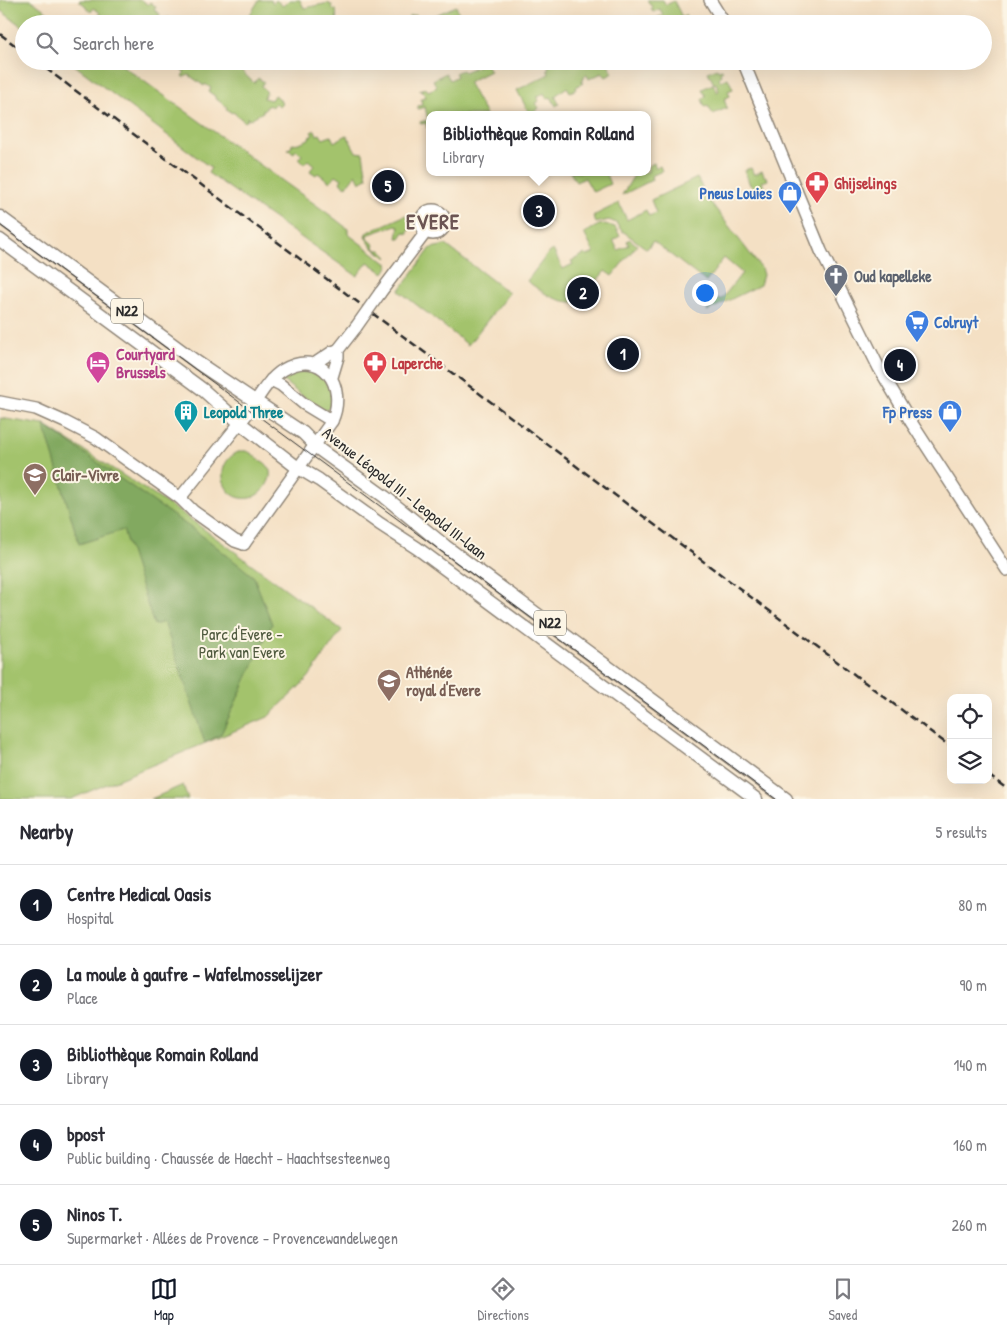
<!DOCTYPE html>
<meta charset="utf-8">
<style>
:root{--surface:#fff;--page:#f7f7f7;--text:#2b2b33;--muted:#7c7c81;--line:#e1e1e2;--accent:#111827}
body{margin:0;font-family:"Patrick Hand",sans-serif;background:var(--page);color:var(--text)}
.controls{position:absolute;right:15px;bottom:15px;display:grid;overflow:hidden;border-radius:10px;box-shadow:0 5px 20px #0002}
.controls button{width:45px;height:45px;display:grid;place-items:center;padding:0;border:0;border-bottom:1px solid var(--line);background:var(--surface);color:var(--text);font:25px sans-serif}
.you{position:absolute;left:704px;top:292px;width:18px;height:18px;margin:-12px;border:4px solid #fff;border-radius:50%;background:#1a73e8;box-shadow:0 0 0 8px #1a73e833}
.badge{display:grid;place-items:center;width:32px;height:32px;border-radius:50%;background:var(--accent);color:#fff;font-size:16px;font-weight:700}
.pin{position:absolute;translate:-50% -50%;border:2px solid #fff;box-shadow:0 1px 5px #0006}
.popup{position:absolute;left:426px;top:111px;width:225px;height:65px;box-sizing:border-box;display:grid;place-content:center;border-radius:10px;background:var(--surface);filter:drop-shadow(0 1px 4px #0005);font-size:16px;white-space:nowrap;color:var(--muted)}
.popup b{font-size:19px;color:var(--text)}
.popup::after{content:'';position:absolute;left:50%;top:100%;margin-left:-10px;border:10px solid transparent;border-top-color:var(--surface)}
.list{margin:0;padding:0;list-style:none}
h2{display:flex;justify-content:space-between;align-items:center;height:65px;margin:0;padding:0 20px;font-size:21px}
h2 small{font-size:16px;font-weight:400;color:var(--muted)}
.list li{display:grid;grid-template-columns:32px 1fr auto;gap:15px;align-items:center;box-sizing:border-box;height:80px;padding:0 20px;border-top:1px solid var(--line)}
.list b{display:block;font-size:19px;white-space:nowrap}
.list p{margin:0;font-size:16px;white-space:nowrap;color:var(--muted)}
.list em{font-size:16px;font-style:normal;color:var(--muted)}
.icon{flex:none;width:28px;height:28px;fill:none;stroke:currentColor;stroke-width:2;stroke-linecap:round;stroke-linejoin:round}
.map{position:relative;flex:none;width:1007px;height:799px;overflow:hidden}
.search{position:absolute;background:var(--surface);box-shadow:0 5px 20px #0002;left:15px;right:15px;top:15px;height:55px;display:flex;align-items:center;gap:12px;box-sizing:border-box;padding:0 18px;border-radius:28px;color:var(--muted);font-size:19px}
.sheet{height:465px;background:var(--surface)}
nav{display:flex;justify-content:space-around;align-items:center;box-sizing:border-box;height:70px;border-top:1px solid var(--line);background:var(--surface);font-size:14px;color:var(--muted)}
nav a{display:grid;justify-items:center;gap:2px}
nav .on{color:var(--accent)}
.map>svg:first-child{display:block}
.green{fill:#a3c36c;stroke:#67774c}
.forest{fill:#82a960;stroke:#566a46}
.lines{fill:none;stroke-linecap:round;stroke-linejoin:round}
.secondary-casing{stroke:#908678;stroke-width:14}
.primary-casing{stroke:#908678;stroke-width:15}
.secondary{stroke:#fff;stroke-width:11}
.primary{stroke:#fff;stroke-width:12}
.tram{stroke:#2b2b2b;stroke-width:1}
.rail{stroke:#2b2b2b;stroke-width:2.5;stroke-dasharray:8 4;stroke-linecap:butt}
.secondary-bridge-casing{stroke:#908678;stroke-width:14;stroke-linecap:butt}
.secondary-bridge{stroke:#fff;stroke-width:11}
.labels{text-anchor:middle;stroke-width:4;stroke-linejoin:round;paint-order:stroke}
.shield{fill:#fcf5e5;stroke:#6a6863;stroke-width:1}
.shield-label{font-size:15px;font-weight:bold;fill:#2b2b2b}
.health-label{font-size:16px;font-weight:bold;fill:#be3a42;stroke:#fcf5e5;text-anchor:start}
.shop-label{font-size:16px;font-weight:bold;fill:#366cbe;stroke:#fcf5e5;text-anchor:end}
.worship-label{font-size:16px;font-weight:bold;fill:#5b616d;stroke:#fcf5e5;text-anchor:start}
.hotel-label{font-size:16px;font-weight:bold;fill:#b23c85;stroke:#fcf5e5;text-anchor:start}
.culture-label{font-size:16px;font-weight:bold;fill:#0d838f;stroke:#fcf5e5;text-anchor:start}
.education-label{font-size:16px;font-weight:bold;fill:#785e54;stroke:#fcf5e5;text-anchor:start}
.street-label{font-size:16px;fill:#2b2b2b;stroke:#fcf5e5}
.park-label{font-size:16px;fill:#4f593e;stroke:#fcf5e5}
.district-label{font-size:21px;font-weight:bold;letter-spacing:1px;fill:#6b5553;stroke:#fcf5e5}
</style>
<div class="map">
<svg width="1007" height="799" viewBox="0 0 1007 799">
<rect width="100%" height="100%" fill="#fcf5e5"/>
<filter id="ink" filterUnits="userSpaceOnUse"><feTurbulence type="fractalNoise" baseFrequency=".02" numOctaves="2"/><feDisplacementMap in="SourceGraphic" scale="10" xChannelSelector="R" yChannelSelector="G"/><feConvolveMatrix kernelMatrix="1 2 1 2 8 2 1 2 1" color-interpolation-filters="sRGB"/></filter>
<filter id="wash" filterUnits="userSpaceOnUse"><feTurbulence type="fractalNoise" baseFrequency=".0096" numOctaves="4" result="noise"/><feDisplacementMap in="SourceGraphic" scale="20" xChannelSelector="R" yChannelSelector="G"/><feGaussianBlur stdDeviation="1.12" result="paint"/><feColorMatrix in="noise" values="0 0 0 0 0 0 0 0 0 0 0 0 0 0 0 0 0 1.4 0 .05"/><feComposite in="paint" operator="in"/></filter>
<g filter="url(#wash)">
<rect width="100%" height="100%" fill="#f4e0c4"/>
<g class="green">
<path d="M 0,0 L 31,0 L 64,24 L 24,24 L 24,28 L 0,10 Z"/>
<path d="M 80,0 L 142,0 L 148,5 L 150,2 L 156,7 L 154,10 L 160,14 L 158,18 L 164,22 L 168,17 L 176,24 L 115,24 L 107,18 L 104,20 L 98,16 L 100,13 L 94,8 L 91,12 L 85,7 L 86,6 L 79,1 Z"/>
<path d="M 259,0 L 271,0 L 273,3 L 276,0 L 283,6 L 289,0 L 300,0 L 304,8 L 329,3 L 330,5 L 332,5 L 333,10 L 336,9 L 337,24 L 262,24 L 249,16 Z"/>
<path d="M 647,0 L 663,0 L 666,5 L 674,1 L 681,15 L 680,17 L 685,15 L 689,22 L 690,22 L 692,24 L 659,24 L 654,22 L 653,20 L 663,15 L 660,9 L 653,12 L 651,8 L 652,7 Z"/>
<path d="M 456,6 L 459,14 L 448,19 L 448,21 L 446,22 L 444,19 L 438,22 L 439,24 L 410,24 L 409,16 L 416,15 L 420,22 Z"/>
<path d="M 69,61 L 116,61 L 330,215 L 348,229 L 348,234 L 389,265 L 384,273 L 368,262 L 357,276 L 208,173 L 211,168 Z"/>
<path d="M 173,61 L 231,61 L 254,83 L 258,78 L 264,82 L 261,86 L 267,92 L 263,98 L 271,100 L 274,95 L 279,98 L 282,104 L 279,106 L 276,103 L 271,107 L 269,105 L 263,110 L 263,112 L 248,120 L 247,117 L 247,121 L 245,122 L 233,112 L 232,113 L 226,109 L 227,107 L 215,98 L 215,96 L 209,92 L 211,88 L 205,84 L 204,86 L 189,75 L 184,77 L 182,76 L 185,72 L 172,65 Z"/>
<path d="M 482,61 L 484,61 L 490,71 L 468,82 L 486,115 L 430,115 L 430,127 L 427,128 L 426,123 L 421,124 L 420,122 L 428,120 L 425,107 L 418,109 L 418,106 L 422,105 L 421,98 L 426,97 L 422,90 L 419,90 L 426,88 L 428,91 L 437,87 L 433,80 L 446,73 L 450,80 L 457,76 L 455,73 L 462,70 L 464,72 L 478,66 L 477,63 Z"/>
<path d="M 543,61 L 598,61 L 600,66 L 607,62 L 613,73 L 606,77 L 602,73 L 589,79 L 587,75 L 583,77 L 584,79 L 581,81 L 583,83 L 576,87 L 577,89 L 570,92 L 567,87 L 555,96 L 559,104 L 556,106 L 551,97 L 547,99 L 544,93 L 537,97 L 539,101 L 536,103 L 539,108 L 530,115 L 517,90 L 549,74 L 547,69 L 549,68 L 547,63 L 544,64 Z"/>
<path d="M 717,68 L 718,70 L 722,69 L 723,71 L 720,73 L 721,76 L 719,77 L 720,81 L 728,78 L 733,89 L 728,91 L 730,96 L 724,99 L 727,108 L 713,114 L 708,106 L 705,107 L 702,99 L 706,96 L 702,89 L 713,84 L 717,92 L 719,91 L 716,83 L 714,84 L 708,72 Z"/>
<path d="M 315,130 L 317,135 L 320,134 L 323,139 L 331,136 L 334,142 L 347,135 L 356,152 L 363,153 L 367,178 L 360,182 L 356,174 L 346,187 L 340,182 L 342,179 L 336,175 L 330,182 L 318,173 L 316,175 L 310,171 L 314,165 L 308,160 L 304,164 L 299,159 L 302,155 L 296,150 L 294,153 L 288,149 L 292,147 L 291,144 L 299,143 L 309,139 L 309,137 L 313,135 L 311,132 Z"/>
<path d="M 654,163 L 656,168 L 660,166 L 662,171 L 651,176 L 652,180 L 622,195 L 636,172 L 648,172 L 648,166 Z"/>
<path d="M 751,168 L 754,175 L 762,171 L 765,177 L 767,177 L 768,180 L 762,182 L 764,186 L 755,192 L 753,187 L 750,185 L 744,170 Z"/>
<path d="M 570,172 L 605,172 L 610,184 L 593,192 L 585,178 L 576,182 Z"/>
<path d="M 697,178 L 709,200 L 761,268 L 763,275 L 760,285 L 707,311 L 718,298 L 721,300 L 742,273 L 724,258 L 706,282 L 653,241 L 647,249 L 621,230 L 616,223 L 609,220 L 596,223 L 593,216 L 619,203 L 627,220 L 646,210 L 649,216 L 656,213 L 651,200 Z"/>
<path d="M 406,215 C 411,220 411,228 407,234 L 404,232 L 400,238 L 397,238 L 399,227 L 396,225 L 367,235 L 367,238 L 375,245 L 374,248 L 378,250 L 381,250 L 388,257 L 387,258 L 373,248 L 365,237 L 366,233 Z"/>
<path d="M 605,224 L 615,227 L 620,236 L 613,240 L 618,250 L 629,245 L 627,241 L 629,239 L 637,245 L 612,276 L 605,271 L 590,289 L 587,302 C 559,304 549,297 527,281 L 549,252 L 553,250 L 563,269 L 573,264 L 571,261 L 585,254 L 587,256 L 594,253 L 584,233 L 599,225 Z"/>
<path d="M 446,245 L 509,293 L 468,345 L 399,291 L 431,248 Z"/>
<path d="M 305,369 C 329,371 343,409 322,411 L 283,381 L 285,375 L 293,370 Z"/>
<path d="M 0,418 L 44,425 L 179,511 L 342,630 L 308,678 L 268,717 L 71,799 L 0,799 Z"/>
<path d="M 241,451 C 249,450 252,454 258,459 C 261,461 265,462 267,465 C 277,477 262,495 250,498 C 221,503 211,461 241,451 Z"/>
<path d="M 183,785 L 188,799 L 151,799 Z"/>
</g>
<path class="forest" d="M 44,425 L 208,540 L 254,577 L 272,624 L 221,734 L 205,743 L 164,622 L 154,625 L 123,530 L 79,544 Z"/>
</g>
<g filter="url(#ink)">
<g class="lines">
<defs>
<g id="secondary">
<path d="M 710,0 L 725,24"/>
<path d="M 743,61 L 821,251 L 879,368 L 911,422 L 1007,570"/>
<circle cx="433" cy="222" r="12"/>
<path d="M 380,293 L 426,232"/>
<path d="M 314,364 L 332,352 L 338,350"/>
<path d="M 332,377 L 338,357 L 338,350 L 356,327"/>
<path d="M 271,380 L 281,385 L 304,404 L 332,421"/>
<path d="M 0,402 L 36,409 L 65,422 L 96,438 L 180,498 L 193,511 L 235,541 L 244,544"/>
<path d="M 180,498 C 202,470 225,442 247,414 C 258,399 267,380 283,370 C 321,347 348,385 332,421 L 244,544"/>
</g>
<g id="primary">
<path d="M 0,217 L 198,363 L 303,433 L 320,450 L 385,497 L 445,546 L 786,799"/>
<path d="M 0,240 L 202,389 L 240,423 L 294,465 L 319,480 L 380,524 L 417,548 L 756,799"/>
</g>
</defs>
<use href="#secondary" class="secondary-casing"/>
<use href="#primary" class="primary-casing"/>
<use href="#secondary" class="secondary"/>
<use href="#primary" class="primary"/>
<path class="tram" d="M 0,225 L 776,799"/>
<g class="rail">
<path d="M 0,34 L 24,52"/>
<path d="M 36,61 L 951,747"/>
<path d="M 988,775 L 1007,789"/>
</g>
<defs>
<path id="secondary-bridge" d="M 356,327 L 380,293"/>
</defs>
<use href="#secondary-bridge" class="secondary-bridge-casing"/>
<use href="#secondary-bridge" class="secondary-bridge"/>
</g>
</g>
<defs>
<symbol id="pharmacy-pin" viewBox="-11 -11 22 30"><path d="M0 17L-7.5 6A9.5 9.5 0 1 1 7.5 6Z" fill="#e0444e" stroke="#fcf5e5"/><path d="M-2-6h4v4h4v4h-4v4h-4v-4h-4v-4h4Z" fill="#fff"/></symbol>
<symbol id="shop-pin" viewBox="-11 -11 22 30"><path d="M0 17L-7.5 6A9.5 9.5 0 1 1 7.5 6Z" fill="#3f7fe0" stroke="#fcf5e5"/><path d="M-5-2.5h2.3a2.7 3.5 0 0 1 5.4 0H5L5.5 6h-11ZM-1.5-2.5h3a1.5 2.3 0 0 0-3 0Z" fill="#fff"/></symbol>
<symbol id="church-pin" viewBox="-11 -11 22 30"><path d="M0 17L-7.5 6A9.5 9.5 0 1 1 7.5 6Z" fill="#6b7280" stroke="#fcf5e5"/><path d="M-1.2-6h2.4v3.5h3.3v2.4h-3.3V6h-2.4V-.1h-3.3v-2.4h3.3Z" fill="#fff"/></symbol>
<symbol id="supermarket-pin" viewBox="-11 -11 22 30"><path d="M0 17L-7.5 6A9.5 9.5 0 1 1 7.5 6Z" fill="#3f7fe0" stroke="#fcf5e5"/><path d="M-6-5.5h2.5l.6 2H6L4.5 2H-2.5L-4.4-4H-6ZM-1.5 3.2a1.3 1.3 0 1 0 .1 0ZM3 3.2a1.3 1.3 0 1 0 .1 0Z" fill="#fff"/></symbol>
<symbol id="hotel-pin" viewBox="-11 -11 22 30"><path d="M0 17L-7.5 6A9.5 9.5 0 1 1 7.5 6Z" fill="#d1479c" stroke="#fcf5e5"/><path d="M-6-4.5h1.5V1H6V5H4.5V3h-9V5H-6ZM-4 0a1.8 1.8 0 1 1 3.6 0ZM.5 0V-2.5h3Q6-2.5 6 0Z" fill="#fff"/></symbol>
<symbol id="building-pin" viewBox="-11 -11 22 30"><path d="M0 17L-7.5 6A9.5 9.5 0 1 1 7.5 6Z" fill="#0f9aa8" stroke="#fcf5e5"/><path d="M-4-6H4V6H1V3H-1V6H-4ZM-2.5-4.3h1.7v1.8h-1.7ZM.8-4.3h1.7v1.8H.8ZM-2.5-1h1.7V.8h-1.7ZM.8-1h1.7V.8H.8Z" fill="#fff"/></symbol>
<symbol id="school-pin" viewBox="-11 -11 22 30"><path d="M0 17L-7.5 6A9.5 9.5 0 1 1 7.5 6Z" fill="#8d6e63" stroke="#fcf5e5"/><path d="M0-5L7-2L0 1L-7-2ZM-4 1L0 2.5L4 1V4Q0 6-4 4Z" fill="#fff"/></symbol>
</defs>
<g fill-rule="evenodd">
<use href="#pharmacy-pin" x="803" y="169" width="28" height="38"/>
<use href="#shop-pin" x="776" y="179" width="28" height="38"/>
<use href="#church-pin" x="822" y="262" width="28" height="38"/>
<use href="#supermarket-pin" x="903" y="308" width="28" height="38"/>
<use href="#hotel-pin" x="84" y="349" width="28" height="38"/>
<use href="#pharmacy-pin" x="361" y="349" width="28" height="38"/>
<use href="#building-pin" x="172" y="398" width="28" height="38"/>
<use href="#shop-pin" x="936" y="398" width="28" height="38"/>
<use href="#school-pin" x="21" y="461" width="28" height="38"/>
<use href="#school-pin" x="375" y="667" width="28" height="38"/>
</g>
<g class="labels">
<g class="shield">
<rect x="111" y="298.5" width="32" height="25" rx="4"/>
<rect x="534" y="610.5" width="32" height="25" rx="4"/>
</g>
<g class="shield-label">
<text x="127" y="316">N22</text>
<text x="550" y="628">N22</text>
</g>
<g class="health-label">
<text x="834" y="189">Ghijselings</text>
<text x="392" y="369">Laperche</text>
</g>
<g class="shop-label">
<text x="772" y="199">Pneus Louies</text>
<text x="934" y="328" text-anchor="start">Colruyt</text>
<text x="932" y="418">Fp Press</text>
</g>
<g class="worship-label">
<text x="854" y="282">Oud kapelleke</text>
</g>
<g class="hotel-label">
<text x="116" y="360">Courtyard<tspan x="116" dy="18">Brussels</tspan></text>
</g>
<g class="culture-label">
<text x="204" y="418">Leopold Three</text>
</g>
<g class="education-label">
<text x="52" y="481">Clair-Vivre</text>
<text x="406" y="678">Athénée<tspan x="406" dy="18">royal d'Evere</tspan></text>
</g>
<g class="street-label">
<text transform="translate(405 493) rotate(38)" y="6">Avenue Léopold III - Leopold III-laan</text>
</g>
<g class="park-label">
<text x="242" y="640">Parc d'Evere -<tspan x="242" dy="18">Park van Evere</tspan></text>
</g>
<g class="district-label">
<text x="433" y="229">EVERE</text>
</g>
</g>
</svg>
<div class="controls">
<button><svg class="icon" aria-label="locate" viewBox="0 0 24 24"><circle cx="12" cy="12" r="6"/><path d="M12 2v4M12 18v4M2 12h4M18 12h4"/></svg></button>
<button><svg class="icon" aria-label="layers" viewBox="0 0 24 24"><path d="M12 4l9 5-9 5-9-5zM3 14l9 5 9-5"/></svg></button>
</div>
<div class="you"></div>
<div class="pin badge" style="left:623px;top:354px">1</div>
<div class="pin badge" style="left:583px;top:293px">2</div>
<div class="pin badge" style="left:539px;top:211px">3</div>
<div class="popup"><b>Bibliothèque Romain Rolland</b>Library</div>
<div class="pin badge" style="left:900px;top:365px">4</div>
<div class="pin badge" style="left:388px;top:186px">5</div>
<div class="search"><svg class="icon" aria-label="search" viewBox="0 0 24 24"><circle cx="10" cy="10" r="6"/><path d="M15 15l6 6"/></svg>Search here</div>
</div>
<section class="sheet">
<h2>Nearby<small>5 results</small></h2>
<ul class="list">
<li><span class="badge">1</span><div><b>Centre Medical Oasis</b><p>Hospital</p></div><em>80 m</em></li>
<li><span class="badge">2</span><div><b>La moule à gaufre - Wafelmosselijzer</b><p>Place</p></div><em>90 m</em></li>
<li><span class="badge">3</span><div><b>Bibliothèque Romain Rolland</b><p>Library</p></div><em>140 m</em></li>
<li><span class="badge">4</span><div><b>bpost</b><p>Public building · Chaussée de Haecht - Haachtsesteenweg</p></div><em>160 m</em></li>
<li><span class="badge">5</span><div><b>Ninos T.</b><p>Supermarket · Allées de Provence - Provencewandelwegen</p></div><em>260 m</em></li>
</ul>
</section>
<nav>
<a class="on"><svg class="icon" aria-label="map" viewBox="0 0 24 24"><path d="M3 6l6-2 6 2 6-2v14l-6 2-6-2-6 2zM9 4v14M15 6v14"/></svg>Map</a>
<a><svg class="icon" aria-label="directions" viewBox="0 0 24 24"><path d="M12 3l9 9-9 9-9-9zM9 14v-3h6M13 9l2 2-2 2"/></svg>Directions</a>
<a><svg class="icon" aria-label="saved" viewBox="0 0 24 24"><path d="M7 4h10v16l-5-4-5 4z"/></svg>Saved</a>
</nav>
